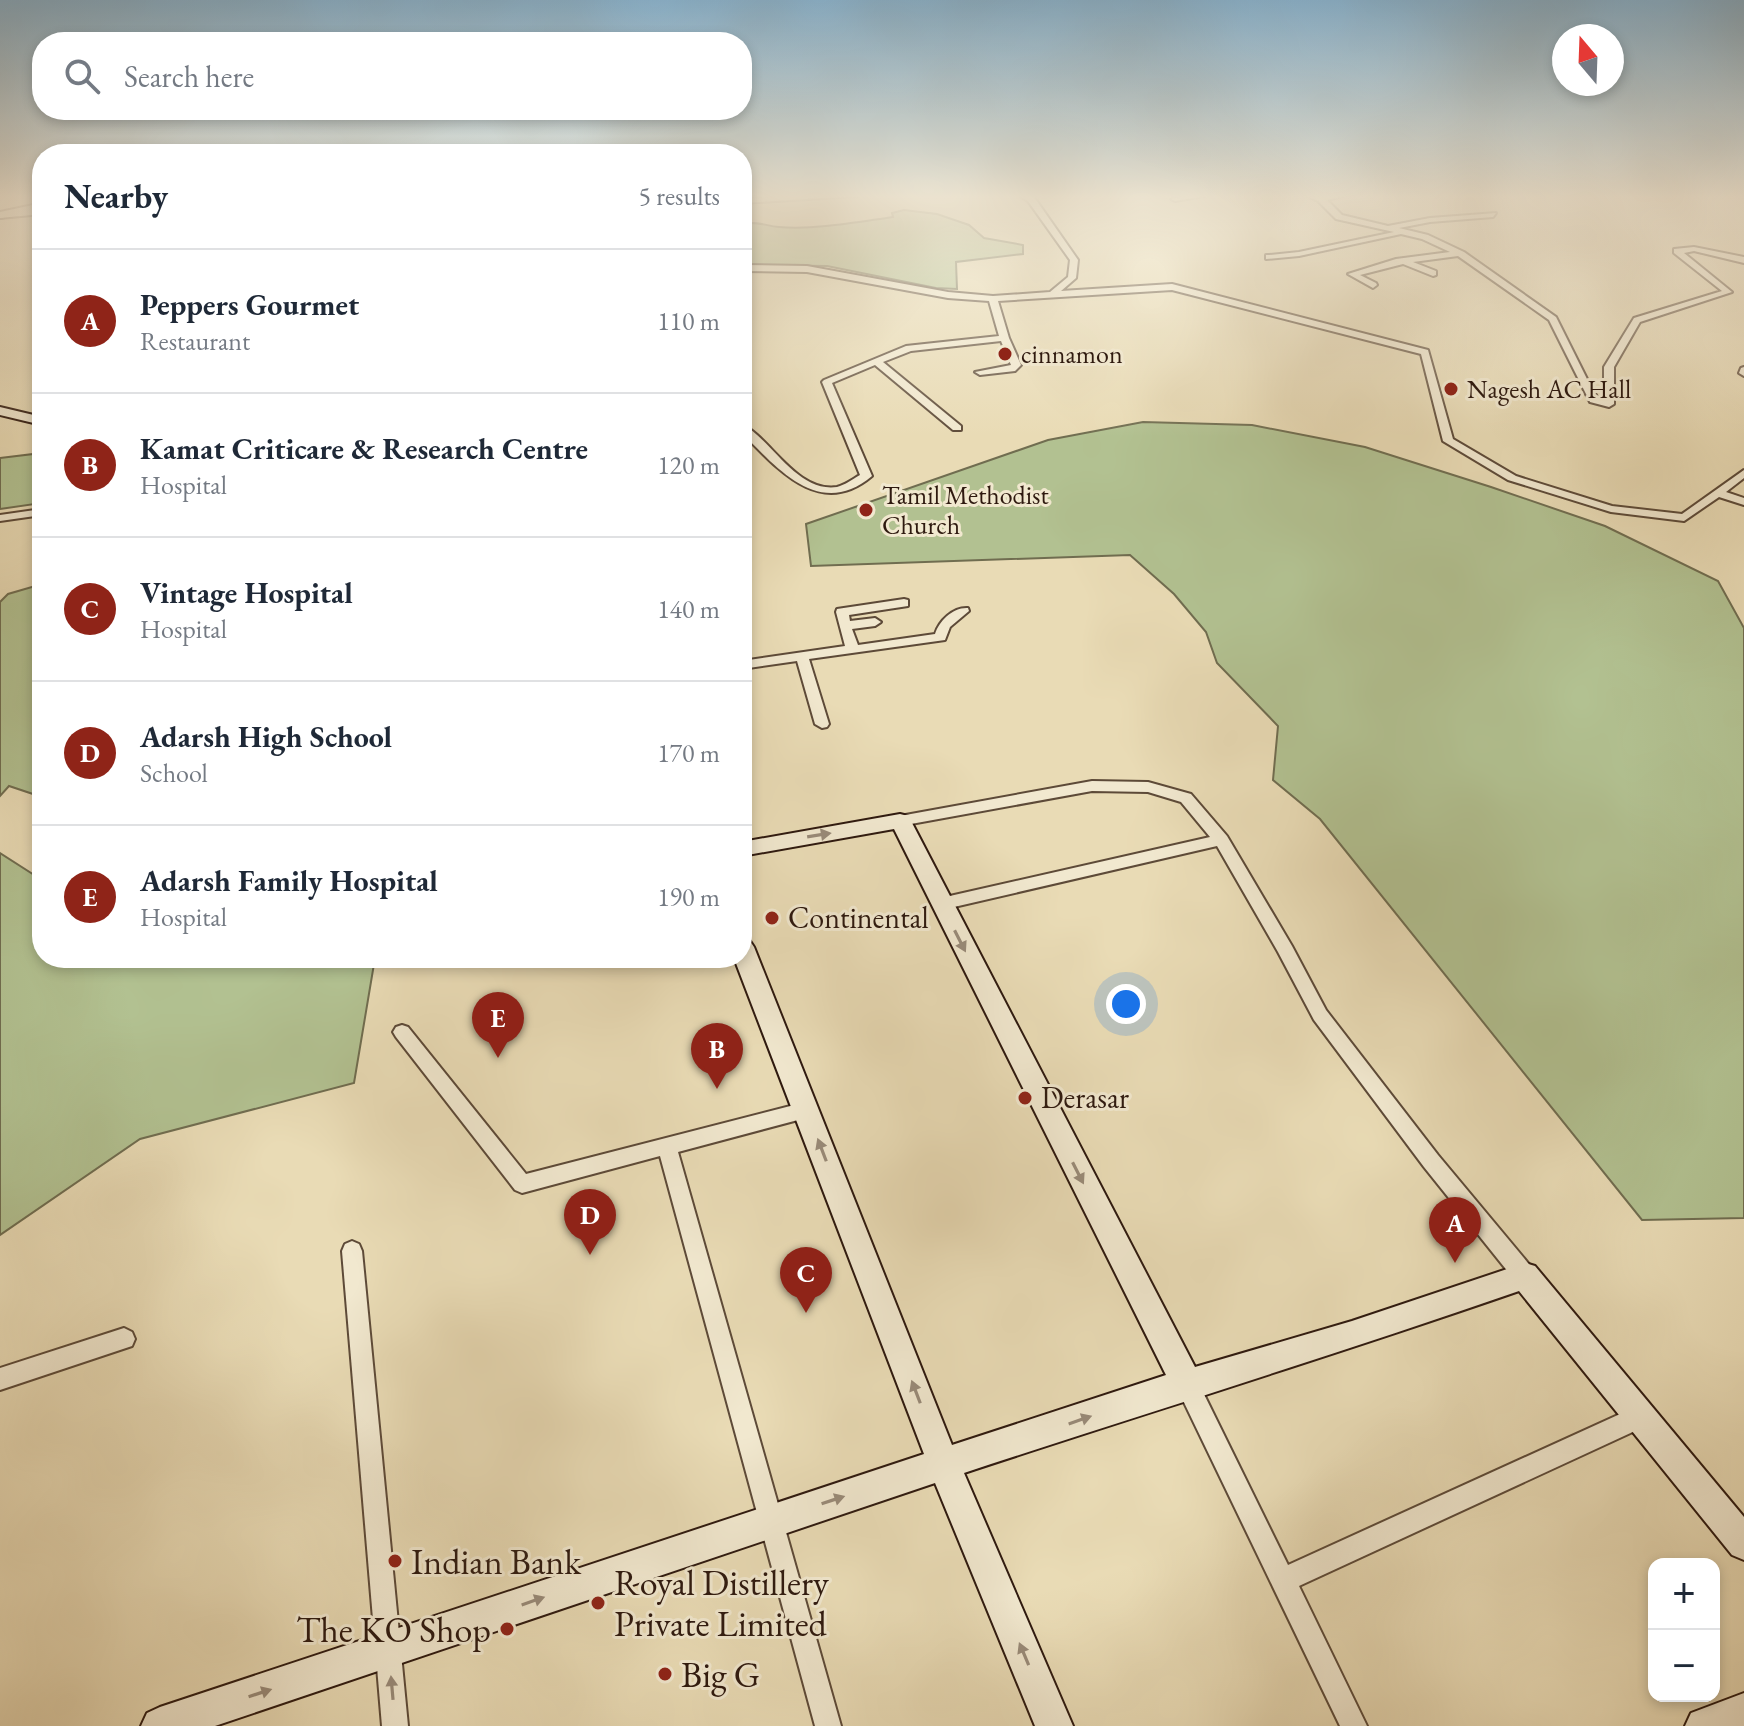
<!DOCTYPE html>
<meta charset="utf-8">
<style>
:root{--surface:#fff;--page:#f6f6f7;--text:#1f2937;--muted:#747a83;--line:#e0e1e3;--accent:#8f2418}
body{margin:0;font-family:"EB Garamond",serif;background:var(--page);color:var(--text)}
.controls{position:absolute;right:24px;bottom:24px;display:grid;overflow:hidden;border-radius:16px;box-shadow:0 4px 12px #0003}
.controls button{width:72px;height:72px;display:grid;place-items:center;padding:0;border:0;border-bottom:2px solid var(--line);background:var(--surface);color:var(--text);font:40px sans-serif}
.compass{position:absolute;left:1552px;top:24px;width:72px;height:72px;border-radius:50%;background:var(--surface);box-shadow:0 4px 12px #0003;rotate:341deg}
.you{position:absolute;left:1126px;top:1004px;width:28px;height:28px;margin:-20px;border:6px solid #fff;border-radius:50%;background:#1a73e8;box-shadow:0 0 0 12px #1a73e833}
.badge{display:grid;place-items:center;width:52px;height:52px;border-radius:50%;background:var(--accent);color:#fff;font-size:26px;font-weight:700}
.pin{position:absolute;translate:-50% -66px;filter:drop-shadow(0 2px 4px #0008)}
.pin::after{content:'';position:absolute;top:42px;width:28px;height:24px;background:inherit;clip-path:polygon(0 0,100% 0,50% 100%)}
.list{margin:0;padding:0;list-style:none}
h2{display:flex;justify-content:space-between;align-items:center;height:104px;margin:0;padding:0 32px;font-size:34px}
h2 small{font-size:26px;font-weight:400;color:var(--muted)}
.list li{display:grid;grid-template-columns:52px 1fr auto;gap:24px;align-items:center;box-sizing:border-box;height:144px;padding:0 32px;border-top:2px solid var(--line)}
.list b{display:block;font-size:30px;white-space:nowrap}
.list p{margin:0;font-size:26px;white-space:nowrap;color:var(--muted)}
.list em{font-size:26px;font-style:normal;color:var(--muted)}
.icon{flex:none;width:44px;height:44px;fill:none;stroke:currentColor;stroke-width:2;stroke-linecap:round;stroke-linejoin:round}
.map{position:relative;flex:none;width:1744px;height:1726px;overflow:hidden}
.search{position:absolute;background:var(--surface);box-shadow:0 4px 12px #0003;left:32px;top:32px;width:720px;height:88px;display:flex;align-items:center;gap:20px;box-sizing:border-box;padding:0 28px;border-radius:32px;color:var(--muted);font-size:30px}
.panel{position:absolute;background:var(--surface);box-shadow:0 4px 12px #0003;left:32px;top:144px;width:720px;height:824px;border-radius:32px}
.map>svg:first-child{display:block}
.green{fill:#b2c191;stroke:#706d50;stroke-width:2}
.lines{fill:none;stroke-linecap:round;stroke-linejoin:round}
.street-casing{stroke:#5d4a38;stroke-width:4}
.secondary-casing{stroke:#2e190f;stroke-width:4}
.street{fill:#f1e8cf;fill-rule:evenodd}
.secondary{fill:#f1e8cf;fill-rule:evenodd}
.oneway{fill:#998b79}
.poi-dot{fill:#8f2418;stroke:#f1e8cf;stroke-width:3}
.labels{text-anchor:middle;stroke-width:6;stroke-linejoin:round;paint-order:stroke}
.far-poi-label{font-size:26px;fill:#2e190f;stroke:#f1e8cf;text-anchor:start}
.poi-label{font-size:30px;fill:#2e190f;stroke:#f1e8cf;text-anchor:start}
.near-poi-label{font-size:36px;fill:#2e190f;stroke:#f1e8cf;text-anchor:start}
</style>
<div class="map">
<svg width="1744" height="1726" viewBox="0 0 1744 1726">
<rect width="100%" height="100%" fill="#e9dbb5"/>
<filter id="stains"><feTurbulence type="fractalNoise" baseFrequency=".0025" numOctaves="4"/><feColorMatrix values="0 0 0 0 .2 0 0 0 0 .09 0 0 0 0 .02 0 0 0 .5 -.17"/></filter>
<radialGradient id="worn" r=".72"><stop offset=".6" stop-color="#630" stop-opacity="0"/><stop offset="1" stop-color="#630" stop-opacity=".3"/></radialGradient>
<g class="green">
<path d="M 904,210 L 937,214 L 969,225 L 984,238 L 1023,245 L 1023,254 L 956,262 L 957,289 L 936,288 L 827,266 L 742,265 L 742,231 L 748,223 C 760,222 767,226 779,227 C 815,230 857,222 893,217 L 892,213 Z"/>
<path d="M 1143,422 L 1252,425 L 1365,447 L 1491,487 L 1605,526 L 1718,581 L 1744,628 L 1744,1218 L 1642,1220 L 1320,819 L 1273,780 L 1278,726 L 1217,663 L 1206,632 L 1174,594 L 1130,555 L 811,566 L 806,524 L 1048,440 Z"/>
<path d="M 42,453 L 42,503 L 0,509 L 0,458 Z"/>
<path d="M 42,584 L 42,797 L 9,786 L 0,796 L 0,602 L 8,594 Z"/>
<path d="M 0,853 L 42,880 L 42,958 L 375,958 L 354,1083 L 140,1139 L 0,1235 Z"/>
</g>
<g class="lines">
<defs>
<g id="street">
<path d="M 820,195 L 873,195 L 742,203 L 742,199 Z"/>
<path d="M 1018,195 L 1034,197 L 1078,260 L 1076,278 L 1061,291 L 1172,284 L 1428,350 L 1453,439 L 1516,476 L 1612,506 L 1682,514 L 1744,470 L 1744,478 L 1726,492 L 1744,498 L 1744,505 L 1719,497 L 1684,521 L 1611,512 L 1508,480 L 1443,441 L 1421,354 L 1172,290 L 998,301 L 1009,338 L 1021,365 L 1015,371 L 980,375 L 975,372 L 1011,365 L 1001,341 L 911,351 L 883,362 L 961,426 L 961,430 L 953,430 L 875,365 L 832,383 L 872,476 C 820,520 778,469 742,433 L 742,424 C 771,439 797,493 837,487 C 845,485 853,479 860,475 L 822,382 L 824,380 L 906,346 L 999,336 L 989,301 L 948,298 L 807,272 L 742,271 L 742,265 L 807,266 L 948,292 L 993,296 L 1050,292 L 1068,277 L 1070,260 L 1028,201 Z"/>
<path d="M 1188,195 L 1210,195 L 1175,201 L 1171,199 Z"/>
<path d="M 1305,195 L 1346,195 L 1327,200 L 1342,215 L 1388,226 L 1430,218 L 1496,213 L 1493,217 L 1430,222 L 1399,228 L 1428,235 L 1464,252 L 1556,317 L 1592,389 L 1598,398 L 1604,400 L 1604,367 L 1634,318 L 1722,291 L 1674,253 L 1674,249 L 1694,247 L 1744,257 L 1744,263 L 1694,251 L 1684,253 L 1732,292 L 1640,322 L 1614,367 L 1614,404 L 1609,407 L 1590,402 L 1549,320 L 1458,256 L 1413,262 L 1436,271 L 1436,275 L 1433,276 L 1403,264 L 1360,275 L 1376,283 L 1377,285 L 1373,288 L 1348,274 L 1396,259 L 1450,252 L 1422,239 L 1401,234 L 1299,256 L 1266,259 L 1266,255 L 1269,255 L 1299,252 L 1394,232 L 1336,219 L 1318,201 Z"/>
<path d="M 42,210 L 42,214 L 0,218 L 0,214 Z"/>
<path d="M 742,341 L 747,344 L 747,350 L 742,353 Z"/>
<path d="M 1744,367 L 1744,376 L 1739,373 L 1741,368 Z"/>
<path d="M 42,509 L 42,515 L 0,521 L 0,515 Z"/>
<path d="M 904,599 L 908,600 L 908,606 L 849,615 L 850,621 L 875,618 L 881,622 L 875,626 L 852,629 L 858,645 L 935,634 C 939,621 953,607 968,608 L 969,611 L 950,627 L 945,640 L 809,659 L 829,724 L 827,727 L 822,728 L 815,724 L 797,661 L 742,669 L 742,661 L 845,646 L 836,612 L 837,609 Z"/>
<path d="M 1092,781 L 1148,782 L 1191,794 L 1227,836 L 1292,946 L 1326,1010 L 1438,1155 L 1533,1269 L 1536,1276 L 1533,1283 L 1525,1286 L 1517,1283 L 1424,1167 L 1314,1020 L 1278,952 L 1217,846 L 941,910 L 933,904 L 941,898 L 1210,837 L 1181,802 L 1148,792 L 1092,791 L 900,826 L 892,821 L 900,816 Z"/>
<path d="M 402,1025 L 408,1027 L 526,1174 L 806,1102 L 813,1104 L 816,1110 L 813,1116 L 678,1152 L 841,1726 L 815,1726 L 660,1156 L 522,1193 L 515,1190 L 396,1037 L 393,1032 L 396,1027 Z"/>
<path d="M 352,1241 L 359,1244 L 362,1251 L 408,1726 L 382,1726 L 342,1251 L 345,1244 Z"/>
<path d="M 124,1328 L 132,1332 L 135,1339 L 132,1346 L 0,1390 L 0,1368 Z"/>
<path d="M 1187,1373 L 1195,1376 L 1288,1565 L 1642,1404 L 1650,1408 L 1654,1416 L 1650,1424 L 1299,1586 L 1367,1726 L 1340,1726 L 1179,1392 L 1176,1384 L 1179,1376 Z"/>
</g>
<g id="secondary">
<path d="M 42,203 L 42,209 L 0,218 L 0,212 Z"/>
<path d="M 0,407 L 42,417 L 42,425 L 0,415 Z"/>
<path d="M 900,814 L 908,816 L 911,821 L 1195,1367 L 1352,1321 L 1525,1263 L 1535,1266 L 1744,1517 L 1744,1560 L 1732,1555 L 1519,1291 C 1335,1355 1149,1412 964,1473 L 1073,1726 L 1035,1726 L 935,1483 L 215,1726 L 141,1726 L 147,1713 L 160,1707 L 924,1454 L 734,958 L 742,958 L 742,938 L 750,941 L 754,947 L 952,1445 L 1166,1375 L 894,829 L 742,856 L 742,842 Z"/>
<path d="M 1744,1693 L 1744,1726 L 1685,1726 L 1691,1713 Z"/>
</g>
</defs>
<use href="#street" class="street-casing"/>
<use href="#secondary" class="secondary-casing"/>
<use href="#street" class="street"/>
<use href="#secondary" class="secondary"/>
</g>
<defs><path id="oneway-solid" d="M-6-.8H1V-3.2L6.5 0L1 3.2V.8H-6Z" transform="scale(2)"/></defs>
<g class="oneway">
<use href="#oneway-solid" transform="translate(819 835) rotate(-9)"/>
<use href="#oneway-solid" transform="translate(960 941) rotate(63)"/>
<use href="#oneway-solid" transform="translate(822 1150) rotate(-111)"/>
<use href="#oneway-solid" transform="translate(1078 1173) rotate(63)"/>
<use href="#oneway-solid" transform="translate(916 1392) rotate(-111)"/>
<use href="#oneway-solid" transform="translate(1080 1420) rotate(-19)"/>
<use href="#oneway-solid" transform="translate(833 1500) rotate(-18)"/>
<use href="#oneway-solid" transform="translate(533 1601) rotate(-19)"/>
<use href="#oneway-solid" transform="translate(1024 1654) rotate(-113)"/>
<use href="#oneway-solid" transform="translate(392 1688) rotate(-95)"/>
<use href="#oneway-solid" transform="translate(260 1693) rotate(-18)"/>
</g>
<linearGradient id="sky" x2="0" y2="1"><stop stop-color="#89b6d4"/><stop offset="0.45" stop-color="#f5efde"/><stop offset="1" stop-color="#f5efde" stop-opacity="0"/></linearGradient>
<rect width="1744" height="437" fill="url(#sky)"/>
<g class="poi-dot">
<circle cx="1005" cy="354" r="8"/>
<circle cx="1451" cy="389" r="8"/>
<circle cx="866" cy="510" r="8"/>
<circle cx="772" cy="918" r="8"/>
<circle cx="1025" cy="1098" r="8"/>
<circle cx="395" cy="1561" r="8"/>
<circle cx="598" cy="1603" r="8"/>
<circle cx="507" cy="1629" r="8"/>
<circle cx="665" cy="1674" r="8"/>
</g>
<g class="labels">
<g class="far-poi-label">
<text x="1021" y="363">cinnamon</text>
<text x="1467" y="398">Nagesh AC Hall</text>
<text x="882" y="504">Tamil Methodist<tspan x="882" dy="30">Church</tspan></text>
</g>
<g class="poi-label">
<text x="788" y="928">Continental</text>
<text x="1041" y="1108">Derasar</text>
</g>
<g class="near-poi-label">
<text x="411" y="1574">Indian Bank</text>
<text x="614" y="1595">Royal Distillery<tspan x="614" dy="41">Private Limited</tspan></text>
<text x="491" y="1642" text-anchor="end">The KO Shop</text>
<text x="681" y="1687">Big G</text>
</g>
</g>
<rect width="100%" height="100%" filter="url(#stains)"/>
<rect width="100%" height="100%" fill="url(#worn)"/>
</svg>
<div class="controls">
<button>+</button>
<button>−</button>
</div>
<svg class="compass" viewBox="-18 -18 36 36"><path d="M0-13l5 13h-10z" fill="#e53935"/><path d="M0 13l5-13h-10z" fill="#747a83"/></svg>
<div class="you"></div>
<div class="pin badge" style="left:1455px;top:1263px">A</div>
<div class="pin badge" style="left:717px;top:1089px">B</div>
<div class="pin badge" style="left:806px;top:1313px">C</div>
<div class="pin badge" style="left:590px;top:1255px">D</div>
<div class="pin badge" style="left:498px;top:1058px">E</div>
<div class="search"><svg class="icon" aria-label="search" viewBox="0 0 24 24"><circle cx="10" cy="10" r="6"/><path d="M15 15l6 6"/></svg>Search here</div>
<section class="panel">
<h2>Nearby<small>5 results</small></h2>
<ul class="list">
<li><span class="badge">A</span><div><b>Peppers Gourmet</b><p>Restaurant</p></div><em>110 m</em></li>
<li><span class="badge">B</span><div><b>Kamat Criticare &amp; Research Centre</b><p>Hospital</p></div><em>120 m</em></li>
<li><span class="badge">C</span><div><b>Vintage Hospital</b><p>Hospital</p></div><em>140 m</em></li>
<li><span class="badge">D</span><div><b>Adarsh High School</b><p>School</p></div><em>170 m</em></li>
<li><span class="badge">E</span><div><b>Adarsh Family Hospital</b><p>Hospital</p></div><em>190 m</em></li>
</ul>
</section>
</div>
